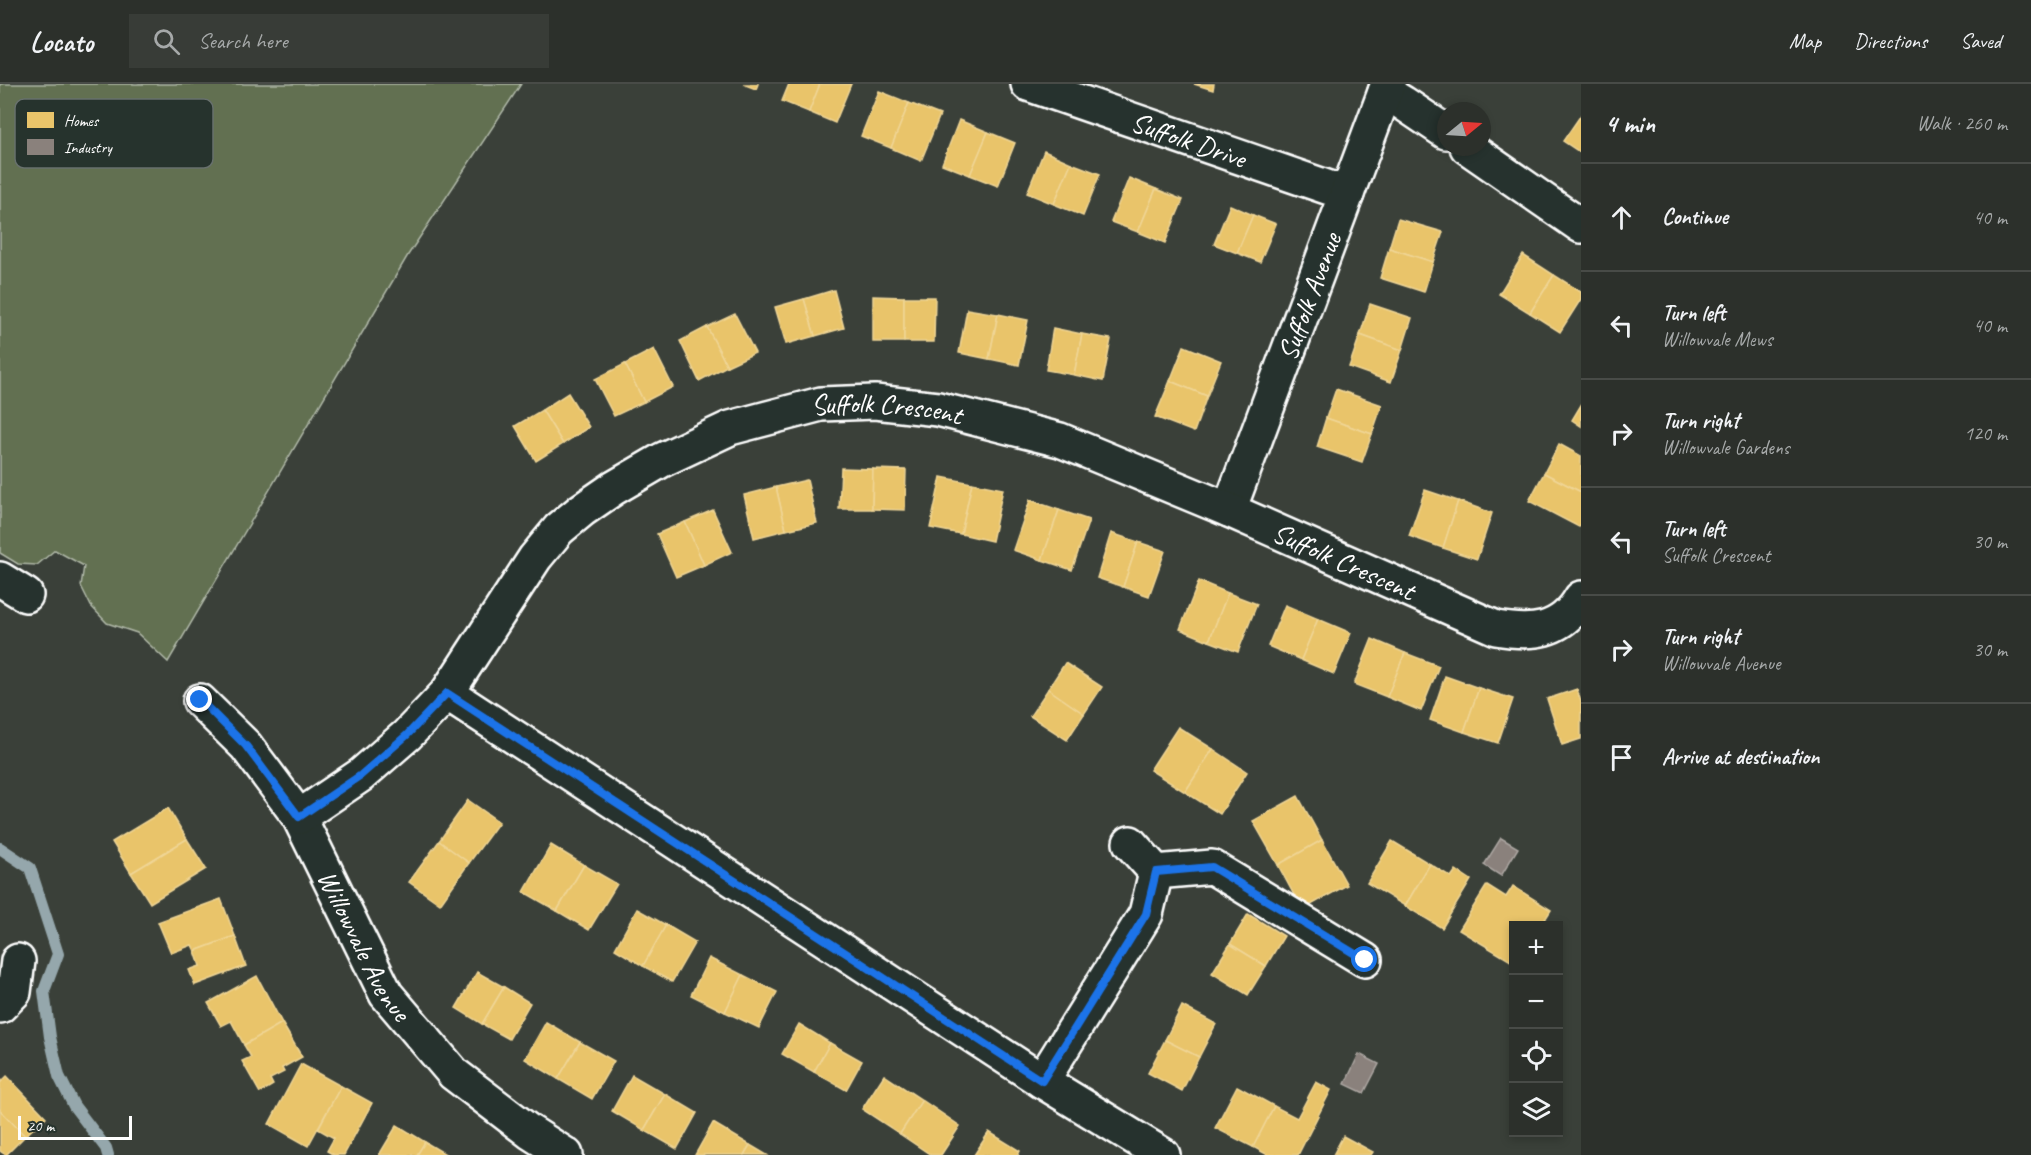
<!DOCTYPE html>
<meta charset="utf-8">
<style>
:root{--surface:#2c302b;--page:#383c37;--text:#f1f3f6;--muted:#a6a9a9;--line:#484b47}
body{margin:0;font-family:Caveat,sans-serif;background:var(--page);color:var(--text)}
.controls{position:absolute;right:18px;bottom:18px;display:grid;overflow:hidden;border-radius:0px;box-shadow:0 3px 9px #0003}
.controls button{width:54px;height:54px;display:grid;place-items:center;padding:0;border:0;border-bottom:2px solid var(--line);background:var(--surface);color:var(--text);font:30px sans-serif}
.compass{position:absolute;left:1437px;top:18px;width:54px;height:54px;border-radius:50%;background:var(--surface);box-shadow:0 3px 9px #0003;rotate:72deg}
.scale{position:absolute;left:18px;bottom:15px;width:114px;box-sizing:border-box;padding-left:6px;border:3px solid #fff;border-top:0;font-size:16px;line-height:21px;white-space:nowrap;color:#fff;-webkit-text-stroke:4px #26332d;paint-order:stroke}
.stop{position:absolute;width:18px;height:18px;margin:-14px;border:4px solid #1a73e8;border-radius:50%;background:#fff}
.stop.end{background:#1a73e8;border-color:#fff;box-shadow:0 2px 6px #0008}
.list{margin:0;padding:0;list-style:none}
h2{display:flex;justify-content:space-between;align-items:center;height:78px;margin:0;padding:0 24px;font-size:26px}
h2 small{font-size:20px;font-weight:400;color:var(--muted)}
.list li{display:grid;grid-template-columns:39px 1fr auto;gap:18px;align-items:center;box-sizing:border-box;height:108px;padding:0 24px;border-top:2px solid var(--line)}
.list b{display:block;font-size:22px;white-space:nowrap}
.list p{margin:0;font-size:20px;white-space:nowrap;color:var(--muted)}
.list em{font-size:20px;font-style:normal;color:var(--muted)}
.icon{flex:none;width:33px;height:33px;fill:none;stroke:currentColor;stroke-width:2;stroke-linecap:round;stroke-linejoin:round}
.map{position:relative;flex:none;width:1581px;height:1071px;overflow:hidden}
header{display:flex;align-items:center;gap:36px;box-sizing:border-box;height:84px;padding:0 30px;background:var(--surface);border-bottom:2px solid var(--line)}
header strong{font-size:28px}
nav{display:flex;gap:33px;margin-inline-start:auto;font-size:21px}
.search{width:420px;height:54px;background:var(--page);display:flex;align-items:center;gap:15px;box-sizing:border-box;padding:0 21px;border-radius:0px;color:var(--muted);font-size:22px}
main{display:flex}
aside{flex:1;background:var(--surface)}
.map>svg:first-child{display:block}
.green{fill:#627051;stroke:#b0b8a8;stroke-width:1.5}
.homes{fill:#e9c46a;stroke:#f0d697;stroke-width:1.5}
.industry{fill:#8a817c;stroke:#ada7a3;stroke-width:1.5}
.lines{fill:none;stroke-linecap:round;stroke-linejoin:round}
.stream{stroke:#95a7ac;stroke-width:12}
.minor-casing{stroke:#fff;stroke-width:38}
.minor{stroke:#26332d;stroke-width:33}
.route{stroke:#1a73e8;stroke-width:8}
.labels{text-anchor:middle;stroke-width:6;stroke-linejoin:round;paint-order:stroke}
.street-label{font-size:28px;fill:#fff;stroke:#26332d}
.key{fill:#26332d;stroke:#67706c;stroke-width:1.5}
.key-label{font-size:16px;fill:#fff}
</style>
<header>
<strong>Locato</strong>
<div class="search"><svg class="icon" aria-label="search" viewBox="0 0 24 24"><circle cx="10" cy="10" r="6"/><path d="M15 15l6 6"/></svg>Search here</div>
<nav><a>Map</a><a>Directions</a><a>Saved</a></nav>
</header>
<main>
<div class="map">
<svg width="1581" height="1071" viewBox="0 0 1581 1071">
<rect width="100%" height="100%" fill="#3a4039"/>
<filter id="ink" filterUnits="userSpaceOnUse"><feTurbulence type="fractalNoise" baseFrequency=".0167" numOctaves="2"/><feDisplacementMap in="SourceGraphic" scale="12" xChannelSelector="R" yChannelSelector="G"/><feConvolveMatrix kernelMatrix="1 2 1 2 8 2 1 2 1" color-interpolation-filters="sRGB"/></filter>
<g filter="url(#ink)">
<path class="green" d="M 0,0 L 521,0 L 408,171 L 168,578 L 137,549 L 107,539 L 91,522 L 81,502 L 84,482 L 55,466 L 37,481 L 18,480 L 0,469 Z"/>
<g class="homes">
<path d="M 743,0 L 758,0 L 756,5 Z"/>
<path d="M 789,0 L 820,0 L 809,28 L 782,17 Z"/>
<path d="M 820,0 L 851,0 L 835,39 L 809,28 Z"/>
<path d="M 1194,0 L 1214,0 L 1213,6 Z"/>
<path d="M 879,7 L 909,19 L 891,64 L 861,52 Z"/>
<path d="M 909,19 L 940,31 L 921,77 L 891,64 Z"/>
<path d="M 1581,31 L 1581,69 L 1563,57 Z"/>
<path d="M 959,36 L 988,48 L 970,91 L 942,80 Z"/>
<path d="M 988,48 L 1015,59 L 998,102 L 970,91 Z"/>
<path d="M 1044,67 L 1071,79 L 1054,120 L 1027,109 Z"/>
<path d="M 1071,79 L 1100,90 L 1083,132 L 1054,120 Z"/>
<path d="M 1129,94 L 1156,105 L 1138,148 L 1111,138 Z"/>
<path d="M 1156,105 L 1183,116 L 1165,159 L 1138,148 Z"/>
<path d="M 1230,121 L 1253,131 L 1237,169 L 1214,160 Z"/>
<path d="M 1253,131 L 1276,140 L 1260,178 L 1237,169 Z"/>
<path d="M 1398,135 L 1443,148 L 1433,178 L 1389,164 Z"/>
<path d="M 1389,164 L 1433,178 L 1424,208 L 1380,194 Z"/>
<path d="M 1523,171 L 1554,191 L 1530,229 L 1499,210 Z"/>
<path d="M 1554,191 L 1581,208 L 1581,215 L 1560,248 L 1530,229 Z"/>
<path d="M 834,206 L 844,244 L 815,252 L 804,215 Z"/>
<path d="M 873,212 L 904,213 L 904,258 L 873,258 Z"/>
<path d="M 904,213 L 935,213 L 934,258 L 904,258 Z"/>
<path d="M 804,215 L 815,252 L 786,260 L 775,223 Z"/>
<path d="M 1370,220 L 1412,234 L 1402,266 L 1360,251 Z"/>
<path d="M 967,225 L 998,230 L 989,275 L 959,269 Z"/>
<path d="M 735,230 L 755,269 L 727,282 L 707,243 Z"/>
<path d="M 998,230 L 1028,236 L 1019,281 L 989,275 Z"/>
<path d="M 707,243 L 727,282 L 699,297 L 680,257 Z"/>
<path d="M 1053,244 L 1082,250 L 1074,291 L 1046,286 Z"/>
<path d="M 1082,250 L 1111,255 L 1103,297 L 1074,291 Z"/>
<path d="M 1360,251 L 1402,266 L 1391,298 L 1349,283 Z"/>
<path d="M 1184,262 L 1221,277 L 1207,312 L 1170,297 Z"/>
<path d="M 654,265 L 673,303 L 644,318 L 625,280 Z"/>
<path d="M 625,280 L 644,318 L 614,332 L 595,295 Z"/>
<path d="M 1170,297 L 1207,312 L 1194,348 L 1155,333 Z"/>
<path d="M 1336,305 L 1382,321 L 1372,350 L 1326,334 Z"/>
<path d="M 568,309 L 589,343 L 563,360 L 542,326 Z"/>
<path d="M 1581,321 L 1581,342 L 1572,336 Z"/>
<path d="M 542,326 L 563,360 L 536,377 L 515,342 Z"/>
<path d="M 1326,334 L 1372,350 L 1362,378 L 1317,363 Z"/>
<path d="M 1559,360 L 1581,372 L 1581,408 L 1544,389 Z"/>
<path d="M 841,384 L 873,385 L 872,425 L 839,425 Z"/>
<path d="M 873,385 L 906,386 L 905,426 L 872,425 Z"/>
<path d="M 1544,389 L 1581,408 L 1581,440 L 1579,443 L 1529,417 Z"/>
<path d="M 941,393 L 972,399 L 961,450 L 930,444 Z"/>
<path d="M 807,396 L 817,439 L 786,446 L 776,403 Z"/>
<path d="M 972,399 L 1003,405 L 992,457 L 961,450 Z"/>
<path d="M 776,403 L 786,446 L 754,454 L 744,411 Z"/>
<path d="M 1425,406 L 1458,417 L 1443,464 L 1409,452 Z"/>
<path d="M 1030,416 L 1059,426 L 1042,476 L 1013,466 Z"/>
<path d="M 1458,417 L 1492,429 L 1477,475 L 1443,464 Z"/>
<path d="M 713,426 L 732,468 L 704,481 L 685,438 Z"/>
<path d="M 1059,426 L 1089,436 L 1072,486 L 1042,476 Z"/>
<path d="M 685,438 L 704,481 L 676,493 L 657,450 Z"/>
<path d="M 1111,449 L 1138,458 L 1123,503 L 1097,494 Z"/>
<path d="M 1138,458 L 1165,467 L 1149,512 L 1123,503 Z"/>
<path d="M 1199,497 L 1228,509 L 1209,557 L 1180,545 Z"/>
<path d="M 1228,509 L 1257,520 L 1238,568 L 1209,557 Z"/>
<path d="M 1285,521 L 1318,535 L 1301,576 L 1268,562 Z"/>
<path d="M 1318,535 L 1351,549 L 1334,590 L 1301,576 Z"/>
<path d="M 1372,555 L 1405,569 L 1387,613 L 1354,600 Z"/>
<path d="M 1405,569 L 1439,582 L 1421,627 L 1387,613 Z"/>
<path d="M 1065,579 L 1102,603 L 1084,630 L 1048,605 Z"/>
<path d="M 1445,592 L 1479,604 L 1464,648 L 1430,636 Z"/>
<path d="M 1479,604 L 1513,615 L 1498,659 L 1464,648 Z"/>
<path d="M 1048,605 L 1084,630 L 1067,656 L 1030,632 Z"/>
<path d="M 1577,605 L 1581,618 L 1581,655 L 1562,661 L 1547,615 Z"/>
<path d="M 1178,643 L 1213,665 L 1185,708 L 1150,686 Z"/>
<path d="M 1213,665 L 1247,688 L 1220,730 L 1185,708 Z"/>
<path d="M 1298,712 L 1322,756 L 1278,781 L 1253,737 Z"/>
<path d="M 468,716 L 499,738 L 469,779 L 439,757 Z"/>
<path d="M 168,724 L 187,755 L 131,789 L 112,758 Z"/>
<path d="M 187,755 L 206,785 L 150,819 L 131,789 Z"/>
<path d="M 1322,756 L 1347,801 L 1302,826 L 1278,781 Z"/>
<path d="M 439,757 L 469,779 L 440,820 L 409,798 Z"/>
<path d="M 1392,757 L 1430,780 L 1405,822 L 1367,799 Z"/>
<path d="M 551,761 L 584,781 L 557,827 L 524,808 Z"/>
<path d="M 1430,780 L 1451,793 L 1456,786 L 1471,796 L 1442,844 L 1405,822 Z"/>
<path d="M 584,781 L 617,800 L 589,846 L 557,827 Z"/>
<path d="M 1487,801 L 1506,813 L 1513,802 L 1551,826 L 1541,842 L 1514,842 L 1514,879 L 1459,846 Z"/>
<path d="M 221,815 L 235,852 L 195,867 L 192,861 L 171,869 L 158,838 Z"/>
<path d="M 637,825 L 666,841 L 643,882 L 615,865 Z"/>
<path d="M 1248,830 L 1284,852 L 1266,882 L 1230,860 Z"/>
<path d="M 666,841 L 695,858 L 672,898 L 643,882 Z"/>
<path d="M 235,852 L 246,882 L 195,901 L 189,886 L 200,882 L 195,867 Z"/>
<path d="M 1230,860 L 1266,882 L 1248,911 L 1212,889 Z"/>
<path d="M 709,874 L 743,891 L 725,928 L 691,911 Z"/>
<path d="M 477,888 L 504,903 L 482,940 L 456,924 Z"/>
<path d="M 743,891 L 777,908 L 759,944 L 725,928 Z"/>
<path d="M 257,892 L 282,939 L 244,961 L 231,937 L 221,942 L 208,919 Z"/>
<path d="M 504,903 L 530,919 L 509,955 L 482,940 Z"/>
<path d="M 1182,922 L 1216,940 L 1199,973 L 1165,956 Z"/>
<path d="M 546,938 L 580,958 L 558,995 L 525,975 Z"/>
<path d="M 282,939 L 302,973 L 282,984 L 284,988 L 270,995 L 273,1001 L 260,1009 L 242,977 L 251,973 L 244,961 Z"/>
<path d="M 799,940 L 830,959 L 814,988 L 782,970 Z"/>
<path d="M 1165,956 L 1199,973 L 1182,1007 L 1148,989 Z"/>
<path d="M 580,958 L 614,977 L 592,1015 L 558,995 Z"/>
<path d="M 830,959 L 862,977 L 846,1006 L 814,988 Z"/>
<path d="M 301,980 L 341,1002 L 308,1062 L 269,1040 Z"/>
<path d="M 632,991 L 665,1010 L 644,1046 L 612,1027 Z"/>
<path d="M 884,991 L 922,1016 L 900,1050 L 862,1025 Z"/>
<path d="M 7,992 L 46,1033 L 25,1052 L 0,1026 L 0,999 Z"/>
<path d="M 1316,998 L 1331,1006 L 1298,1071 L 1268,1071 L 1253,1063 L 1274,1022 L 1297,1034 Z"/>
<path d="M 341,1002 L 372,1019 L 344,1071 L 334,1071 L 327,1067 L 334,1054 L 318,1045 Z"/>
<path d="M 1237,1002 L 1274,1022 L 1253,1063 L 1215,1044 Z"/>
<path d="M 665,1010 L 697,1029 L 677,1065 L 644,1046 Z"/>
<path d="M 922,1016 L 960,1042 L 941,1071 L 931,1071 L 900,1050 Z"/>
<path d="M 0,1026 L 25,1052 L 6,1071 L 0,1067 Z"/>
<path d="M 713,1039 L 750,1061 L 744,1071 L 695,1071 Z"/>
<path d="M 397,1041 L 425,1058 L 417,1071 L 379,1071 Z"/>
<path d="M 989,1048 L 1020,1067 L 1018,1071 L 974,1071 Z"/>
<path d="M 1343,1052 L 1373,1068 L 1371,1071 L 1333,1071 Z"/>
<path d="M 425,1058 L 447,1071 L 417,1071 Z"/>
<path d="M 750,1061 L 767,1071 L 744,1071 Z"/>
</g>
<g class="industry">
<path d="M 1501,754 L 1518,764 L 1501,792 L 1484,781 Z"/>
<path d="M 1359,970 L 1379,980 L 1364,1009 L 1345,1000 Z"/>
</g>
<g class="lines">
<path class="stream" d="M 0,764 L 30,784 L 58,870 L 44,907 L 50,953 L 59,992 L 74,1022 L 106,1064 L 108,1071"/>
<defs>
<g id="minor">
<path id="s1" d="M 1028,0 L 1347,110"/>
<path d="M 1385,8 L 1403,19 L 1446,48"/>
<path d="M 1467,63 L 1581,142"/>
<path id="s2" d="M 1229,426 L 1388,0"/>
<path d="M 0,495 L 26,511"/>
<path d="M 447,609 L 1042,997 L 1163,1071"/>
<path id="s3" d="M 200,617 L 246,662 L 299,733 L 386,910 L 454,990 L 530,1048 L 566,1071"/>
<path id="s4" d="M 299,733 L 361,691 L 407,651 L 447,609 L 535,474 L 559,445 L 582,426 L 614,404 L 662,376 L 730,344 L 821,320 L 875,318 L 938,325 L 1060,356 L 1229,426 L 1496,544 C 1531,550 1561,549 1581,514"/>
<path d="M 1156,788 L 1212,783 L 1365,876"/>
<path d="M 0,922 L 14,908 L 18,877"/>
<path d="M 1042,997 L 1146,830 L 1156,788 L 1130,759"/>
</g>
</defs>
<use href="#minor" class="minor-casing"/>
<use href="#minor" class="minor"/>
</g>
</g>
<g class="lines" filter="url(#ink)">
<path class="route" d="M 200,616 L 246,662 L 299,733 L 361,691 L 407,651 L 447,609 L 1042,997 L 1146,830 L 1156,788 L 1212,783 L 1365,876"/>
</g>
<g class="labels">
<g class="street-label">
<text dy="10" stroke="none"><textPath href="#s1" startOffset="170">Suffolk Drive</textPath></text>
<text dy="10" stroke="none"><textPath href="#s2" startOffset="228">Suffolk Avenue</textPath></text>
<text dy="10" stroke="none"><textPath href="#s4" startOffset="752">Suffolk Crescent</textPath></text>
<text dy="10" stroke="none"><textPath href="#s4" startOffset="1238">Suffolk Crescent</textPath></text>
<text dy="10" stroke="none"><textPath href="#s3" startOffset="297">Willowvale Avenue</textPath></text>
</g>
</g>
<rect x="15" y="15" width="198" height="69" rx="9" class="key"/>
<rect x="27" y="28" width="27" height="16" fill="#e9c46a"/>
<rect x="27" y="55" width="27" height="16" fill="#8a817c"/>
<g class="key-label">
<text x="64" y="42">Homes</text>
<text x="64" y="69">Industry</text>
</g>
</svg>
<div class="controls">
<button>+</button>
<button>−</button>
<button><svg class="icon" aria-label="locate" viewBox="0 0 24 24"><circle cx="12" cy="12" r="6"/><path d="M12 2v4M12 18v4M2 12h4M18 12h4"/></svg></button>
<button><svg class="icon" aria-label="layers" viewBox="0 0 24 24"><path d="M12 4l9 5-9 5-9-5zM3 14l9 5 9-5"/></svg></button>
</div>
<svg class="compass" viewBox="-18 -18 36 36"><path d="M0-13l5 13h-10z" fill="#e53935"/><path d="M0 13l5-13h-10z" fill="#a6a9a9"/></svg>
<div class="scale">20 m</div>
<div class="stop" style="left:1365px;top:876px"></div>
<div class="stop end" style="left:200px;top:616px"></div>
</div>
<aside>
<h2>4 min<small>Walk · 260 m</small></h2>
<ul class="list">
<li><svg class="icon" aria-label="ahead" viewBox="0 0 24 24"><path d="M12 20V5M6 11l6-6 6 6"/></svg><div><b>Continue</b></div><em>40 m</em></li>
<li><svg class="icon" aria-label="left" viewBox="0 0 24 24"><path d="M17 20v-9H6M10 6l-5 5 5 5"/></svg><div><b>Turn left</b><p>Willowvale Mews</p></div><em>40 m</em></li>
<li><svg class="icon" aria-label="right" viewBox="0 0 24 24"><path d="M7 20v-9h11M14 6l5 5-5 5"/></svg><div><b>Turn right</b><p>Willowvale Gardens</p></div><em>120 m</em></li>
<li><svg class="icon" aria-label="left" viewBox="0 0 24 24"><path d="M17 20v-9H6M10 6l-5 5 5 5"/></svg><div><b>Turn left</b><p>Suffolk Crescent</p></div><em>30 m</em></li>
<li><svg class="icon" aria-label="right" viewBox="0 0 24 24"><path d="M7 20v-9h11M14 6l5 5-5 5"/></svg><div><b>Turn right</b><p>Willowvale Avenue</p></div><em>30 m</em></li>
<li><svg class="icon" aria-label="arrive" viewBox="0 0 24 24"><path d="M6 21V4h12l-3 4 3 4H6"/></svg><div><b>Arrive at destination</b></div></li>
</ul>
</aside>
</main>
